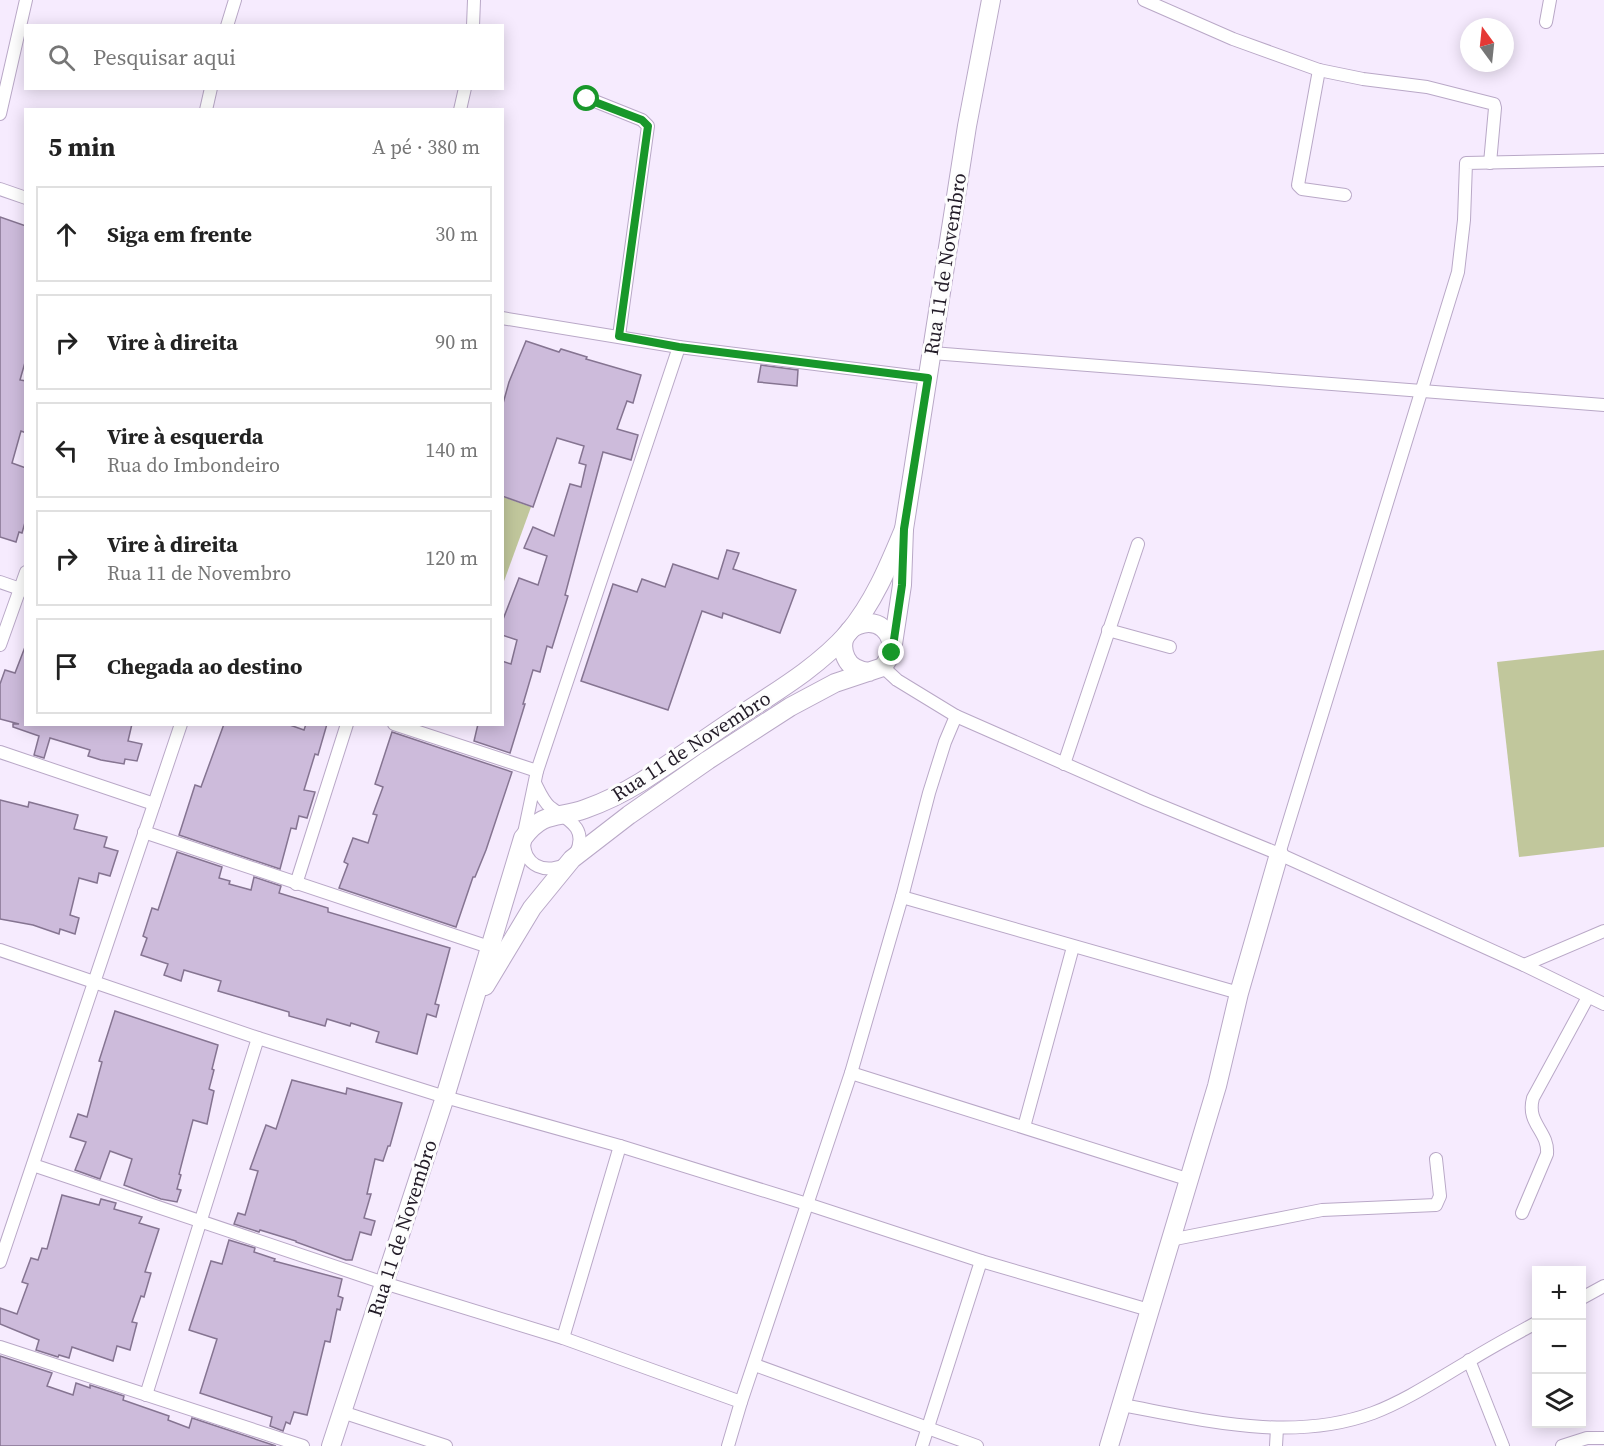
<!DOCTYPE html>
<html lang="pt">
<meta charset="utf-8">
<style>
:root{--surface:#fff;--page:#f2f2f2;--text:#222;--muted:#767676;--line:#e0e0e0}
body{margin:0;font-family:"Source Serif 4",serif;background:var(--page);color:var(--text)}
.controls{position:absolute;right:18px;bottom:18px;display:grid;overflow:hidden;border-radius:0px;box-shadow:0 3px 15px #0003}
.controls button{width:54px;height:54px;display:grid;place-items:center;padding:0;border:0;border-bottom:2px solid var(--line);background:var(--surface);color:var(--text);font:30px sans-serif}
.compass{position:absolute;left:1460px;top:18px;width:54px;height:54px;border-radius:50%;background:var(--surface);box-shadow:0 3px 15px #0003;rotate:345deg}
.stop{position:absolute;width:18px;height:18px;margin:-14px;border:4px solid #18972a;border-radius:50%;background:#fff}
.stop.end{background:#18972a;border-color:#fff;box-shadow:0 2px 6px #0008}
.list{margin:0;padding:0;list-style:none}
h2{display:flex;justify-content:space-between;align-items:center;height:78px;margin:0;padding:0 24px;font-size:26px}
h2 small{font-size:20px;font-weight:400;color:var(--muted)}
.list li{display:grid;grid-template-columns:39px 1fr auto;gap:18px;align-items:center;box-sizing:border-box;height:96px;margin:0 12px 12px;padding:0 12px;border:2px solid var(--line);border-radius:0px}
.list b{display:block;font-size:22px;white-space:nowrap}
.list p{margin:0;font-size:20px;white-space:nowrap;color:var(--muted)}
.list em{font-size:20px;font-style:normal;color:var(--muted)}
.icon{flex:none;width:33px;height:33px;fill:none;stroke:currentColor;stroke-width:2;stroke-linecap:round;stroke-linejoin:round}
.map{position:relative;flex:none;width:1604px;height:1446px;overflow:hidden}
.search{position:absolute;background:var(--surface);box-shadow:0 3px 15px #0003;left:24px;top:24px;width:480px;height:66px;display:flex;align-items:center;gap:15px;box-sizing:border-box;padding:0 21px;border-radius:0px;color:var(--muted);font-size:22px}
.panel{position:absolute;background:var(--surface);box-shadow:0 3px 15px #0003;left:24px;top:108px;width:480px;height:618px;border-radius:0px}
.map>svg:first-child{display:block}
.green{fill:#c1c79c}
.building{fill:#cdbbdb;stroke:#857491;stroke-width:1.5}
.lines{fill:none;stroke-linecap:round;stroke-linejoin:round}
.street-casing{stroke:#b9a8c7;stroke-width:14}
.secondary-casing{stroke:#b9a8c7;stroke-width:20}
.street{stroke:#fff;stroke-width:12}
.secondary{stroke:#fff;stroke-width:18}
.route{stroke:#18972a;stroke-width:8}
.labels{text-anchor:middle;stroke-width:6;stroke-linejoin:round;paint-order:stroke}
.street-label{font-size:20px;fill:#221b27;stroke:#fdfdfd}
</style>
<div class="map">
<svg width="1604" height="1446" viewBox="0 0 1604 1446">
<rect width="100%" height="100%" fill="#f6ebfe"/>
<g class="green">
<path d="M 503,497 L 531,507 L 503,584 L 502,497 Z"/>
<path d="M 1604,650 L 1604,847 L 1519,857 L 1497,662 Z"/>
</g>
<g class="building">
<path d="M 0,217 L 26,226 L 26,359 L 20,380 L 26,381 L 26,433 L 21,431 L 12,463 L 26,468 L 26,519 L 22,533 L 19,532 L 16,542 L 0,537 Z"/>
<path d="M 526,341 L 559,352 L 561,349 L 587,357 L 586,359 L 641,375 L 633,403 L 627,401 L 617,429 L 638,435 L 631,460 L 603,452 L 565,595 L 568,596 L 552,648 L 547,646 L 540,672 L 533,670 L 523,704 L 525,704 L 510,753 L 474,741 L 478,724 L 502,724 L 502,661 L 511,664 L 517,640 L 502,635 L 502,622 L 519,578 L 538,585 L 547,556 L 524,548 L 533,527 L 554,536 L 570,484 L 581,487 L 586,465 L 579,463 L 584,446 L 557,438 L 533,507 L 502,496 L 502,407 L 509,382 Z"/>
<path d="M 761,365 L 798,370 L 797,386 L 758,382 Z"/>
<path d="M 727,550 L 739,553 L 733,569 L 796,590 L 780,633 L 723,613 L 722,618 L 702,611 L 668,710 L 581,681 L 613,584 L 637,592 L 642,579 L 665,587 L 673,564 L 718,579 Z"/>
<path d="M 25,647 L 26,724 L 132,724 L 128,741 L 142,744 L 137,761 L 125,759 L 124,764 L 101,760 L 88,756 L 90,750 L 50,738 L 44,758 L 34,755 L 39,736 L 13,727 L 13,724 L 19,724 L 0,719 L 0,684 L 5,670 L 15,673 Z"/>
<path d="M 224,724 L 287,724 L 304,730 L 306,724 L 327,724 L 318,755 L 315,754 L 304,790 L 315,792 L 307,818 L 299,816 L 296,829 L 291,828 L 280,869 L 179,835 L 195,785 L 201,787 Z"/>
<path d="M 392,732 L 512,772 L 486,850 L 475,877 L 473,877 L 456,927 L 339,888 L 348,864 L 344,862 L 353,838 L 368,843 L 377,815 L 373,814 L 383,787 L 375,784 Z"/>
<path d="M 0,800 L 28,807 L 29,802 L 78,815 L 74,829 L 107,837 L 104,847 L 118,851 L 110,876 L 99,873 L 97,883 L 79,878 L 70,915 L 79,918 L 75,934 L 60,929 L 59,934 L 33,925 L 0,919 Z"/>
<path d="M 177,852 L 222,867 L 219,878 L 230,881 L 229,884 L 251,890 L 254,877 L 281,886 L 279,893 L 328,908 L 328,912 L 450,948 L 435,1004 L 439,1005 L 436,1017 L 427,1014 L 417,1054 L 376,1042 L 379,1032 L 351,1023 L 350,1026 L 327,1019 L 325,1026 L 289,1016 L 289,1012 L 218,991 L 221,981 L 184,970 L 181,981 L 164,975 L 168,964 L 141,955 L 147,938 L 143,936 L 152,908 L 158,910 Z"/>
<path d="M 115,1011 L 218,1045 L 212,1069 L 214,1070 L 209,1089 L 214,1091 L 207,1124 L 193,1120 L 179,1174 L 181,1175 L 177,1189 L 181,1190 L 177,1202 L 161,1199 L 124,1185 L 132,1159 L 110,1151 L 100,1179 L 75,1170 L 86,1142 L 70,1137 L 78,1114 L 87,1117 L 102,1062 L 99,1061 Z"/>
<path d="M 292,1080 L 346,1094 L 347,1088 L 402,1103 L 390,1146 L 388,1146 L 383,1161 L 375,1159 L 367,1194 L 371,1194 L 364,1218 L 375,1221 L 371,1235 L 360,1232 L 352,1260 L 346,1260 L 296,1242 L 296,1241 L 260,1230 L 259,1232 L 234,1224 L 238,1213 L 245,1215 L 258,1171 L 250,1169 L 266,1125 L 276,1129 Z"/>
<path d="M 62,1195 L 99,1205 L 101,1199 L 116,1203 L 114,1209 L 142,1217 L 139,1223 L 159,1229 L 145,1272 L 151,1273 L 144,1297 L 141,1296 L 132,1322 L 137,1323 L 130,1350 L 117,1346 L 113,1361 L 72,1347 L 69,1358 L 59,1355 L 58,1357 L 36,1350 L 39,1340 L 0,1324 L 0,1308 L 17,1314 L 28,1284 L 22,1282 L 31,1258 L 38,1260 L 42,1248 L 47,1249 Z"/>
<path d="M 229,1240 L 255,1248 L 254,1252 L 275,1259 L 274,1261 L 342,1279 L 338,1296 L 343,1298 L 340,1310 L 337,1309 L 330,1342 L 325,1341 L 307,1415 L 294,1412 L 290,1424 L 286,1422 L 283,1431 L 270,1426 L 272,1417 L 200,1393 L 217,1339 L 189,1330 L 211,1261 L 222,1264 Z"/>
<path d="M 0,1356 L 52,1373 L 47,1386 L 73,1395 L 76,1383 L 90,1388 L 90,1385 L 124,1396 L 123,1400 L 169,1416 L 168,1420 L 189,1428 L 192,1418 L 276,1446 L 0,1446 Z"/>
</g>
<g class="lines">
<defs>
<g id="street">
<path d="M 1144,0 L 1233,39 L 1319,70 L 1363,79 L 1427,87 L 1494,104 L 1495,108 L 1490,163"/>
<path d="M 1546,22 L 1550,0"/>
<path d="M 227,26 L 235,0"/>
<path d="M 473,26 L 474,0"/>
<path d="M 1319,70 L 1298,185 L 1302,189 L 1345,195"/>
<path d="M 587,98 L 642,120 L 648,126 L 619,336"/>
<path d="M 206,110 L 211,88"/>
<path d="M 460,110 L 465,88"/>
<path d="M 0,114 L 26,0"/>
<path d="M 0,189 L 26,198"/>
<path d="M 502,318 L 679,347 L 928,378"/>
<path d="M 932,353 L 1604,405"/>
<path d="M 0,582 L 26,591"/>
<path d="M 1108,630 L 1170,647"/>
<path d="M 0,645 L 26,572"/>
<path d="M 883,667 L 897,680 L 956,716 L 1147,800 L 1279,854 L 1524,965 L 1604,1004"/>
<path d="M 394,724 L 537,771"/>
<path d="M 0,752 L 154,804"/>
<path d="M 1064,764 L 1138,544"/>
<path d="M 535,783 C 539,791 543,801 550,807 C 564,818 589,826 576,853 C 568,871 537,875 527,856 C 524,850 524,844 523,838 L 537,771 L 679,347"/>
<path d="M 144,832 L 489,947"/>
<path d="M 1279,854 L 1458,272 L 1464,220 L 1466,163 L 1604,160"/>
<path d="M 296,884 L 347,724"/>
<path d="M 902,897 L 1239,993"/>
<path d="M 0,950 L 258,1038 L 445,1097 L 620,1146 L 807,1204 L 981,1261 L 1149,1310"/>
<path d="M 1524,965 L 1604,931"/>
<path d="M 851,1073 L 1190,1180"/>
<path d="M 1024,1127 L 1073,947"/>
<path d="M 33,1165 L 384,1283 L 563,1338 L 741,1402"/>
<path d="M 1522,1213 L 1547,1154 C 1549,1131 1526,1124 1533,1098 L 1588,997"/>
<path d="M 1170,1240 L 1322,1210 L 1436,1205 L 1440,1196 L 1436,1159"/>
<path d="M 0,1262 L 181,724"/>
<path d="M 1582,1298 L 1604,1286"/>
<path d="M 563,1338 L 620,1146"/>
<path d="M 0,1347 L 303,1446"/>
<path d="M 1469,1360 L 1503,1446"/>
<path d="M 755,1365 L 977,1446"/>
<path d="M 146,1395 L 258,1038"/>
<path d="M 1122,1405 C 1204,1420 1291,1443 1373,1413 C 1407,1400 1438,1379 1469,1361 C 1491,1347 1514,1335 1536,1323"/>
<path d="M 342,1412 L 446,1446"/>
<path d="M 728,1446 L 741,1402 L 851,1073 L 902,897 L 929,793 L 945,742 L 956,716"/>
<path d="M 922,1446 L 981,1261"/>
<path d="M 1276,1446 L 1277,1428"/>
<path d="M 1562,1446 L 1587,1438 L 1604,1438"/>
</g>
<g id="secondary">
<path d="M 893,644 L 902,585 L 904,529 L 967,126 L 991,0"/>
<path d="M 485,986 L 532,908 L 572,859 L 629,815 L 708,760 L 790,707 L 835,683 L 883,667 L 892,653 C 894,605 829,621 846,658 C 850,667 859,671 869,672"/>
<path d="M 331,1446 L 445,1097 L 523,838 C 544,810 557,819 585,809 C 605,802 623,793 641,782 C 674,761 706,738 739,716 C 777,691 818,667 848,633 C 874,602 889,565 904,529"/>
<path d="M 1109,1446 L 1217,1086 L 1239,993 L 1279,854"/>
</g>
</defs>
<use href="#street" class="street-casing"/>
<use href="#secondary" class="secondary-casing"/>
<use href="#street" class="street"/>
<use href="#secondary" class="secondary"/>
</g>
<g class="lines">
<path class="route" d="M 587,99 L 642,120 L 648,126 L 619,336 L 679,347 L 928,378 L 904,529 L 902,585 L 892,653"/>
</g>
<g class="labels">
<g class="street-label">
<text transform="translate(945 264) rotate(-81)" y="7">Rua 11 de Novembro</text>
<text transform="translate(691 746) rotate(-33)" y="7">Rua 11 de Novembro</text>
<text transform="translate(402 1228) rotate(-72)" y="7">Rua 11 de Novembro</text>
</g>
</g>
</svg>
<div class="controls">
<button>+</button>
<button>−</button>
<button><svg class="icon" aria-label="layers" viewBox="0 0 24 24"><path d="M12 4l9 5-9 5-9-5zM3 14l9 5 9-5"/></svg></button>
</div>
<svg class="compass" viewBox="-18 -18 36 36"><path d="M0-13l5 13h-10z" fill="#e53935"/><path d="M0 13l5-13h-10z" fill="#767676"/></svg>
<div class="stop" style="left:587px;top:99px"></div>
<div class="stop end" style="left:892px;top:653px"></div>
<div class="search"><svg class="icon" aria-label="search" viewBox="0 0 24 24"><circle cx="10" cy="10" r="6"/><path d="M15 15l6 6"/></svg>Pesquisar aqui</div>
<section class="panel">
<h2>5 min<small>A pé · 380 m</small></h2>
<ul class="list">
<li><svg class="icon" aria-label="ahead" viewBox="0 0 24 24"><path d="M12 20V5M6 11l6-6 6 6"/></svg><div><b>Siga em frente</b></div><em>30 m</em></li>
<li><svg class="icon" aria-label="right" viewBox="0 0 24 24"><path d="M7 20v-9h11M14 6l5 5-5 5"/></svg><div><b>Vire à direita</b></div><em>90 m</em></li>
<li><svg class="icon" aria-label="left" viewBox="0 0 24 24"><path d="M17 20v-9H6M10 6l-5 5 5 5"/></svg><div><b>Vire à esquerda</b><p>Rua do Imbondeiro</p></div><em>140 m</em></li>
<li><svg class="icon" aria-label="right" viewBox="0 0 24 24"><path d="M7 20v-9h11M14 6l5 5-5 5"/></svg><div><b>Vire à direita</b><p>Rua 11 de Novembro</p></div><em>120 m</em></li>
<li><svg class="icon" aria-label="arrive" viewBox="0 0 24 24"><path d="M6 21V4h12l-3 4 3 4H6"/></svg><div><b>Chegada ao destino</b></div></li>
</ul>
</section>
</div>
